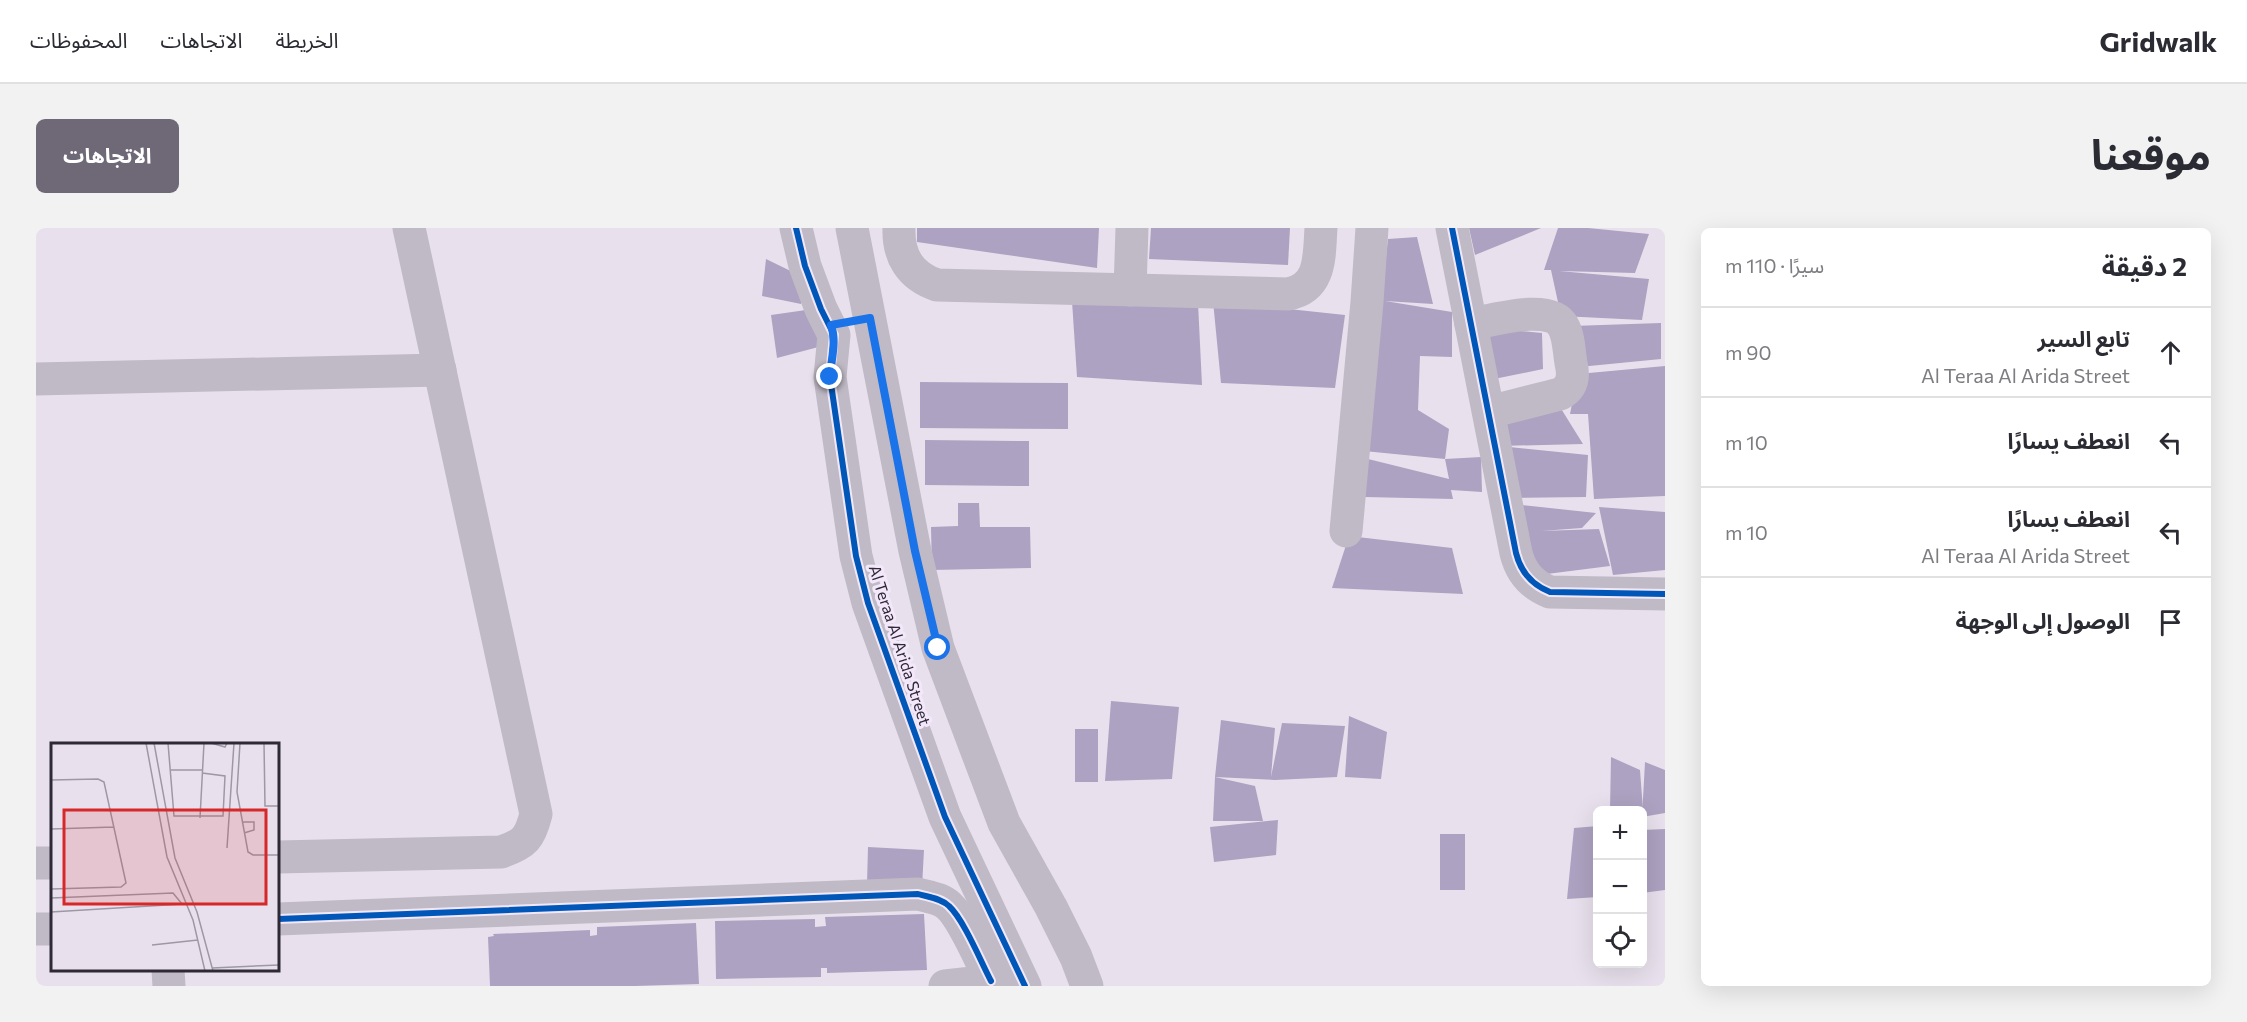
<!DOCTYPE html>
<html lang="ar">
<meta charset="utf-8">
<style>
:root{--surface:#fff;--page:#f2f2f3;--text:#2b2b33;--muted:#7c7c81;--line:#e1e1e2;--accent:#6f6977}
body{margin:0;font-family:Commissioner,"Noto Sans Arabic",sans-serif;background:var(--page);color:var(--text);direction:rtl}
.controls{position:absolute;right:18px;bottom:18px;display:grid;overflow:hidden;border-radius:9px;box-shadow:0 6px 24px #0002}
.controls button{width:54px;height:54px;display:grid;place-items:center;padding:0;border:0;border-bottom:2px solid var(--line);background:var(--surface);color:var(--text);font:30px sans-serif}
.stop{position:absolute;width:18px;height:18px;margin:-14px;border:4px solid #1a73e8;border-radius:50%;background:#fff}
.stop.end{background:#1a73e8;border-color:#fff;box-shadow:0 2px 6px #0008}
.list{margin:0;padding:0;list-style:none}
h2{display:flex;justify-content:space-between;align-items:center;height:78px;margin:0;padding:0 24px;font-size:26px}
h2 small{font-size:20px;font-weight:400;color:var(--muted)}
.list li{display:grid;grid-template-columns:39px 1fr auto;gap:18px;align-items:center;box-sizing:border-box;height:90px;padding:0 24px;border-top:2px solid var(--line)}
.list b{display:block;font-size:22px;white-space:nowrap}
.list p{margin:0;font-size:20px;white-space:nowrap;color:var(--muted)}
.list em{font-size:20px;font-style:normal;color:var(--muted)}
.icon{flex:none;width:33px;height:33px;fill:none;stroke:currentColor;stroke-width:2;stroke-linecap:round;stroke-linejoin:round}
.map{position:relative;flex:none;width:1629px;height:758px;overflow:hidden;direction:ltr;border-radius:9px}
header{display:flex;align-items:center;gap:36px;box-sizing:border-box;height:84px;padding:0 30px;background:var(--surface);border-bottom:2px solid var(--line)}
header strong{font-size:28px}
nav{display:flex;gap:33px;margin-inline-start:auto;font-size:21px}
.intro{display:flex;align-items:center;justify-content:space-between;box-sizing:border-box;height:144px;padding:0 36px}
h1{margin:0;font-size:42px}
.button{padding:15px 27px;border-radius:9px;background:var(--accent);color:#fff;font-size:21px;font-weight:700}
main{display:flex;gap:36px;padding:0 36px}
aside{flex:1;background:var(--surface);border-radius:9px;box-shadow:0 6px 24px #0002}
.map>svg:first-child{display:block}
.building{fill:#ada2c1}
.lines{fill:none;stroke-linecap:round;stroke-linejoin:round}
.minor{stroke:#c0bac6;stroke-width:33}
.cycleway-casing{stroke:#f3e8fa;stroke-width:10}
.cycleway{stroke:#0057b8;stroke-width:6}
.route{stroke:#1a73e8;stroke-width:8}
.labels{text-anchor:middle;stroke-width:6;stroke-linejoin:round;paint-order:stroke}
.street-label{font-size:16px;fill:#2e2837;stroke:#f3e8fa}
.inset-road{fill:none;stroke:#9e97a4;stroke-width:1.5}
.view{fill:#d62828;fill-opacity:0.15;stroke:#d62828;stroke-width:3}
.inset-edge{fill:none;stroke:#2e2837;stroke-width:3}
</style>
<header>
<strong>Gridwalk</strong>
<nav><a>الخريطة</a><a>الاتجاهات</a><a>المحفوظات</a></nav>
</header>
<div class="intro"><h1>موقعنا</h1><a class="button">الاتجاهات</a></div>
<main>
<aside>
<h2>2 دقيقة<small>سيرًا · 110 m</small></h2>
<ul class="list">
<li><svg class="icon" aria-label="ahead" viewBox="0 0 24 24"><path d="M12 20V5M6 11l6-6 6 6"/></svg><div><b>تابع السير</b><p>Al Teraa Al Arida Street</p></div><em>90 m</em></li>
<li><svg class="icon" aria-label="left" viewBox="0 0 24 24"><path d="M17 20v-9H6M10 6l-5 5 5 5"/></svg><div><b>انعطف يسارًا</b></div><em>10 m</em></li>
<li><svg class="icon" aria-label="left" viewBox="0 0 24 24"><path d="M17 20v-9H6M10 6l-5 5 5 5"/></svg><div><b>انعطف يسارًا</b><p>Al Teraa Al Arida Street</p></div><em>10 m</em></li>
<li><svg class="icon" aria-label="arrive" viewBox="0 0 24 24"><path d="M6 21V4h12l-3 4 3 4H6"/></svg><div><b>الوصول إلى الوجهة</b></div></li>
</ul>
</aside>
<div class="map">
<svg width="1629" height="758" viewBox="0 0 1629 758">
<rect width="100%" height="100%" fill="#e8e1ed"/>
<g class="building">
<path d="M 881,0 L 1063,0 L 1061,40 L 881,14 Z"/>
<path d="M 1115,0 L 1254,0 L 1252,37 L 1113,31 Z"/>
<path d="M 1433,0 L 1505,0 L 1439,27 Z"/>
<path d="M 1522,0 L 1552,0 L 1613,6 L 1599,45 L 1523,43 L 1613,51 L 1606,92 L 1525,88 L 1515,42 L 1508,42 Z"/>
<path d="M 1381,9 L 1397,76 L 1349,73 L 1416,84 L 1416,129 L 1384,128 L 1382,182 L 1413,201 L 1409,231 L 1328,223 L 1352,11 Z"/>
<path d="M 730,31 L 767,49 L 765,76 L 726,68 Z"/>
<path d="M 1036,73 L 1162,75 L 1166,157 L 1041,149 Z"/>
<path d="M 1177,73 L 1309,87 L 1299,160 L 1185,155 Z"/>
<path d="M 770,82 L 790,117 L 741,130 L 735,87 Z"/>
<path d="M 1625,95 L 1625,131 L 1543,139 L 1536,98 Z"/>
<path d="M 1452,100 L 1506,105 L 1507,141 L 1458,151 Z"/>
<path d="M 1629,138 L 1629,268 L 1558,271 L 1552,186 L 1534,186 L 1542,146 Z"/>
<path d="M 884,154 L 1032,155 L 1032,201 L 884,200 Z"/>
<path d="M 1524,179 L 1547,216 L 1464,218 L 1552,227 L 1550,269 L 1473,270 L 1463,214 L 1460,186 Z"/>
<path d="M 889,212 L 993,213 L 993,258 L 889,257 Z"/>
<path d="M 1445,229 L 1446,264 L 1415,262 L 1417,271 L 1329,269 L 1328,230 L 1413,251 L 1409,231 Z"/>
<path d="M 922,275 L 943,275 L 944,299 L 994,299 L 995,340 L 896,342 L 895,299 L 922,298 Z"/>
<path d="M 1477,276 L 1560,285 L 1546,300 L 1505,303 L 1563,301 L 1574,338 L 1495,348 Z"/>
<path d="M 1563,279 L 1629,284 L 1629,342 L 1577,347 Z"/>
<path d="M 1313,308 L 1416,320 L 1427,366 L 1296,360 Z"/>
<path d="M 1075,473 L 1143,479 L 1136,551 L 1069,553 Z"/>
<path d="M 1313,488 L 1351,504 L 1345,551 L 1309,549 Z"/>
<path d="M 1185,492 L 1239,500 L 1235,549 L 1246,495 L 1309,498 L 1301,549 L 1239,552 L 1179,549 Z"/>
<rect x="1039" y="501" width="23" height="53"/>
<path d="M 1575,529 L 1604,542 L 1607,582 L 1574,582 Z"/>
<path d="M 1609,534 L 1629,542 L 1629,585 L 1606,589 Z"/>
<path d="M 1179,549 L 1219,558 L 1227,593 L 1177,593 Z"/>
<path d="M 1242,592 L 1240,627 L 1178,634 L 1174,599 Z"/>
<path d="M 1562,598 L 1562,669 L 1531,671 L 1538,600 Z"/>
<path d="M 1629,601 L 1629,662 L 1606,665 L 1606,602 Z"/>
<rect x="1404" y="606" width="25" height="56"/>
<path d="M 832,619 L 888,622 L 886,659 L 831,656 Z"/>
<path d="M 888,686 L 891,742 L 791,745 L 791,740 L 785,740 L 785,749 L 680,751 L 679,693 L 779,691 L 779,699 L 790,698 L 789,689 Z"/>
<path d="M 660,695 L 663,756 L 599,758 L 454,758 L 452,709 L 458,708 L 457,706 L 554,702 L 554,708 L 561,707 L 561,699 Z"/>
</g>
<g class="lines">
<g class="minor">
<path d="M 760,0 L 769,38 L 785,81 L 798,107 L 794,149 L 820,328 L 832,375 L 909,589 L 989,758"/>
<path d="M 816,0 L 879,323 L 902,420 L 968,595 L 1015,679 L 1040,729 L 1051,758"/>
<path d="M 863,0 C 862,28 874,48 901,57 L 1252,66 C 1286,60 1283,27 1285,0"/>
<path d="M 1416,0 L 1480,325 C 1485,345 1496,357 1514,364 L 1629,366"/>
<path d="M 1094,62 L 1096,0"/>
<path d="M 1435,96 C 1457,92 1515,75 1527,98 C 1533,108 1533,124 1535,135 C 1538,148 1537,159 1524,166 L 1453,184"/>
<path d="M 0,151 L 404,142"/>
<path d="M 1310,303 L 1331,74 L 1336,0"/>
<path d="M 242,629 L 465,624 C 489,616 494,610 500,586 L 373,0"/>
<path d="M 0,635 L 16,635"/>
<path d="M 242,691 L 882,666 C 892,669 905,670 913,678 C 928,692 945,734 955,753"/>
<path d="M 0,701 L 16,701"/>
<path d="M 132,742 L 133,758"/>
<path d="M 909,758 L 973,751"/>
</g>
<defs>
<g id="cycleway">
<path d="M 760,0 L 769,38 L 785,81 L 798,107 L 794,149 L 820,328 L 832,375 L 909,589 L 989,758"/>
<path d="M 1416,0 L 1480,325 C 1485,345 1496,357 1514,364 L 1629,366"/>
<path d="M 242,691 L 882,666 C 892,669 905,670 913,678 C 928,692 945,734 955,753"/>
</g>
</defs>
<use href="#cycleway" class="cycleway-casing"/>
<use href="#cycleway" class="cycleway"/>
</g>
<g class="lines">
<path class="route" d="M 794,149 C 795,131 801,114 795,97 L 834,90 L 879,323 L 902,420"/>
</g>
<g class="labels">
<g class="street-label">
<text transform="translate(864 417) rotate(72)" y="6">Al Teraa Al Arida Street</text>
</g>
</g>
<g transform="translate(15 515)">
<rect width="228" height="228" fill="#e8e1ed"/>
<path class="inset-road" d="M 95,0 L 116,114 L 142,177 L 154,228M 103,0 L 124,115 L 146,169 L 162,228M 117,0 L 123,73 L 172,73 L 174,33 L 151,30M 160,0 L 174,4 L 176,0M 189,0 L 186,49 L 197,109 L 202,112 L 228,112M 213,0 L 214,63 L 228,63M 120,27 L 151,27M 0,37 L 47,36 L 53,39 L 75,140 L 70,144 L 0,146M 149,75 L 153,0M 191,79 L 203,79 L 203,87 L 193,90M 0,86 L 63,84M 176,105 L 183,0M 0,155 L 122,150 L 131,161M 0,169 L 132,161M 101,202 L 147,197M 161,225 L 228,222"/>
<path class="view" d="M 13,67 L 215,67 L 215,161 L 13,161 Z"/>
<rect width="228" height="228" class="inset-edge"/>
</g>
</svg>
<div class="controls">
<button>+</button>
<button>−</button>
<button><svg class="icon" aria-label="locate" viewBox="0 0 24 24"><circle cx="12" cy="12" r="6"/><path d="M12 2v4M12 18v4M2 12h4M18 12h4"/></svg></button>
</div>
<div class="stop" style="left:902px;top:420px"></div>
<div class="stop end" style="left:794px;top:149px"></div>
</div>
</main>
